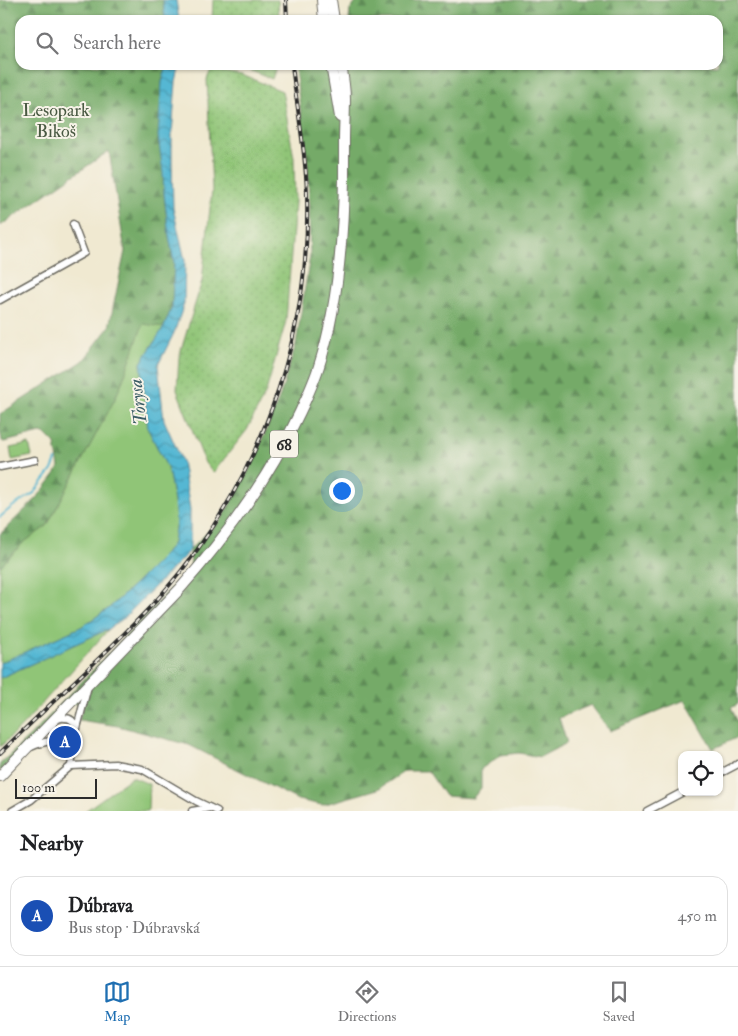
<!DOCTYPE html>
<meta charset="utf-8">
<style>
:root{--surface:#fff;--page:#f6f6f6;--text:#202124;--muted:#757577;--line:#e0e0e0;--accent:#1f6fb2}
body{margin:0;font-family:"IM FELL Double Pica",serif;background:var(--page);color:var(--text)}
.controls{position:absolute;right:15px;bottom:15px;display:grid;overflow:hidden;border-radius:10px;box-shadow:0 1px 4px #0004}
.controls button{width:45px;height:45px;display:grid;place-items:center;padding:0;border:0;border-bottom:1px solid var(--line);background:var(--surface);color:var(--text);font:25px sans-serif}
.scale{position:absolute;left:15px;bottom:12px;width:82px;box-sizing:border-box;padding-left:5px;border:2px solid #2b2b2b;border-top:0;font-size:14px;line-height:18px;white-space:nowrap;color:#2b2b2b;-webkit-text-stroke:4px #f7f3e8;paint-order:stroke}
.you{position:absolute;left:341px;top:490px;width:18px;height:18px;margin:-12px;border:4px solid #fff;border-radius:50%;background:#1a73e8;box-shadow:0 0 0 8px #1a73e833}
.badge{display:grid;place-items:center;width:32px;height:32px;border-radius:50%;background:var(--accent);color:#fff;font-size:16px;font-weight:700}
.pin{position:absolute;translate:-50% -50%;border:2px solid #fff;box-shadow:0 1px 5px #0006}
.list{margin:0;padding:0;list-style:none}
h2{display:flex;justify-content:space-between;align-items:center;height:65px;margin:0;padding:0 20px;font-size:21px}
h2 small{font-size:16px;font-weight:400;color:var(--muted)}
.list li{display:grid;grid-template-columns:32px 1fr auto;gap:15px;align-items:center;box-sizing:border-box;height:80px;margin:0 10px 10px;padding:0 10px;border:1px solid var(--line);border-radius:15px}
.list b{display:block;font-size:19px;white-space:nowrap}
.list p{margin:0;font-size:16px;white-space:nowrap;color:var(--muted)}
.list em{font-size:16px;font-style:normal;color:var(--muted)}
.icon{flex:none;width:28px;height:28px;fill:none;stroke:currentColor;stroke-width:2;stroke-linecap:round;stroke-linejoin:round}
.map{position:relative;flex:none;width:738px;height:811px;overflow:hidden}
.search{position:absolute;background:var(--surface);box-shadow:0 1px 4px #0004;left:15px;right:15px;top:15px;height:55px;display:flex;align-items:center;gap:12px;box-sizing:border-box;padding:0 18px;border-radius:15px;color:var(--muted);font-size:19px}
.sheet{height:155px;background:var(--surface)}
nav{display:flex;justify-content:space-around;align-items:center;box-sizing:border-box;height:70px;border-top:1px solid var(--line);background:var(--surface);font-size:14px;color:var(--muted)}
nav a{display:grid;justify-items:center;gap:2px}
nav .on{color:var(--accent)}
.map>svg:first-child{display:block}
.grass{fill:url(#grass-dots);stroke:#5e7851}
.forest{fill:url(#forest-firs);stroke:#506a4a}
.garden{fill:#90c577;stroke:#5e7851}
.water{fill:url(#water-waves);stroke:#40717f}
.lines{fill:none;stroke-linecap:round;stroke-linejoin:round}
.stream{stroke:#55b7d3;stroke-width:2}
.street-casing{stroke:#706e65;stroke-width:9}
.primary-casing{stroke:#706e65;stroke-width:12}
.street{stroke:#fff;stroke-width:6}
.primary{stroke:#fff;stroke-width:10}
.rail-casing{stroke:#2b2b2b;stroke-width:4}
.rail{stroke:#f7f3e8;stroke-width:2;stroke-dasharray:5.5;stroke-linecap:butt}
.labels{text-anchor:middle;stroke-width:4;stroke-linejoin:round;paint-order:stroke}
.shield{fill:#f7f3e8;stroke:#686764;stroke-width:1}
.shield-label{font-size:16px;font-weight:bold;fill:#2b2b2b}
.park-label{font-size:18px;fill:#495942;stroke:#f7f3e8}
.water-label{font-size:19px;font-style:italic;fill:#3a5c66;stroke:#f7f3e8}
</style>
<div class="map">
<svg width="738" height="811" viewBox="0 0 738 811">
<defs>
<pattern id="grass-dots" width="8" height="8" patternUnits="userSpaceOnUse" patternTransform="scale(1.25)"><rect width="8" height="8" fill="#90c577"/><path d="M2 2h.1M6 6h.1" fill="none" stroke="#7ca967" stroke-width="1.8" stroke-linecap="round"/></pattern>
<pattern id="forest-firs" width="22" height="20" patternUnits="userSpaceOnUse" patternTransform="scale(1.25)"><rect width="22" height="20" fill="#74aa68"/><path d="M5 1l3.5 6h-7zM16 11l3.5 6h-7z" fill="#5f8b56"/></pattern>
<pattern id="water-waves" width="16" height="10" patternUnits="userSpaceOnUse" patternTransform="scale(1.25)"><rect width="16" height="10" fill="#55b7d3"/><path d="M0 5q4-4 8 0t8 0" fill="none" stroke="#4795ab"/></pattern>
</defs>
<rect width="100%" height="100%" fill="#f7f3e8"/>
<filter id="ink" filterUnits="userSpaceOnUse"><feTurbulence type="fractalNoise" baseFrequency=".02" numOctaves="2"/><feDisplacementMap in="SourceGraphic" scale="10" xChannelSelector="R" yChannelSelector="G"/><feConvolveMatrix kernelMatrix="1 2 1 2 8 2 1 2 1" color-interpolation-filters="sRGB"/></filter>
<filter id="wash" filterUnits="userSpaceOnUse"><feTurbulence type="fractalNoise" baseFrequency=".0096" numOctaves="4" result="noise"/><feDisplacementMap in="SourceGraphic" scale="20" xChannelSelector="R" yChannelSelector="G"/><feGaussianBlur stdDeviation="1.12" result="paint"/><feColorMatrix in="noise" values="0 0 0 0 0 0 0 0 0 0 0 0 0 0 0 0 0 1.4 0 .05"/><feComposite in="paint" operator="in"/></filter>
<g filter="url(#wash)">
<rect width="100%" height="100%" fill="#f0e9d1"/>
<g class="grass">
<path d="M 213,0 L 278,0 L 279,20 L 212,20 Z"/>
<path d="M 236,65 L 277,65 L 272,79 Z"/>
<path d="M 211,70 L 242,75 L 282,91 L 294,158 L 295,202 L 286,321 L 266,392 L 247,430 L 213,473 L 205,463 L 177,390 L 179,357 L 202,281 L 212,190 L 207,79 Z"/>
</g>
<g class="forest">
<path d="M 0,0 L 163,0 L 165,20 L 20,20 L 20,65 L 167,65 L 162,82 L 164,194 L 169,236 L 174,263 L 172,307 L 164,327 L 143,325 L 123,380 L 115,399 L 47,526 L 23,543 L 0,567 L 0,534 L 37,498 L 56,473 L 59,467 L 55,444 L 46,435 L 41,433 L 4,442 L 2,441 L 0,430 L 0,414 L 83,361 L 109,327 L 125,251 L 109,151 L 0,226 Z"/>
<path d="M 358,0 L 738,0 L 738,704 L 731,708 L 738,722 L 738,737 L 713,749 L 685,700 L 610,731 L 591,705 L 559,718 L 567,743 L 540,757 L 519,753 L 501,755 L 481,769 L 481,788 L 473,798 L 445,796 L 428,771 L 405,771 L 378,789 L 322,805 L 298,800 L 189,745 L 118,726 L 79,720 L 83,704 L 67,703 L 0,772 L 0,764 L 31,735 L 191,567 L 190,549 L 221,520 L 253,463 L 280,396 L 296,344 L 310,256 L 308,167 L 295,69 L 324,68 L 343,70 L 344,65 L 718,65 L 718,20 L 349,20 L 350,10 Z"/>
</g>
<g class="garden">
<path d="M 143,324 L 164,327 L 141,363 L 148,429 L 168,469 L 174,501 L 176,522 L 173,543 L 166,553 L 133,586 L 108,609 L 81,627 L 0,663 L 0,567 L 23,543 L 47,526 L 115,399 L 123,380 Z"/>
<path d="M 29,444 L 32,456 L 12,460 L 10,448 Z"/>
<path d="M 109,629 L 22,726 L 0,747 L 0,678 Z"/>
<path d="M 132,777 L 149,784 L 148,811 L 85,811 Z"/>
</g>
<g class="water">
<path d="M 163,0 L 176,0 L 179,20 L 165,20 Z"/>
<path d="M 167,65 L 180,65 L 176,82 L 172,134 L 172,161 L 173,208 L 185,260 L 184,304 L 174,333 L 158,365 L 164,420 L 182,461 L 190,509 L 190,549 L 182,559 L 124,618 L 109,629 L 0,678 L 0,663 L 81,627 L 108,609 L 133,586 L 166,553 L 173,543 L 176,522 L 174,501 L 168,469 L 148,429 L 141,363 L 164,327 L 172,307 L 174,263 L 169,236 L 164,194 L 163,173 L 158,136 L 162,82 Z"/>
</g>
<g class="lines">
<path class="stream" d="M 0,517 L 12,507 L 34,493 L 52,470 L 56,460"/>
</g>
</g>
<g filter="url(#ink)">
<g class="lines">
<defs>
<g id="street">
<path d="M 0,300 L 84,253 L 73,224"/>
<path d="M 0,467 L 35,460"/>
<path d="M 31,747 C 37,744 44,742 51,741 C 57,740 65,741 70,738 C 80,732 76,718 65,718 C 61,717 57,719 54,721 C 50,730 52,736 62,740"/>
<path d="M 71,766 L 76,732 L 88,686"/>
<path d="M 719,774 L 738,764"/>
<path d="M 12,811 L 31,800 L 71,766 L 115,764 L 142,769 L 196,801 L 217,811"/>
<path d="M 192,811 L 210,808"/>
<path d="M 647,811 L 683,792"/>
</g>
<g id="primary">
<path d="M 322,0 L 324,20"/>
<path d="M 331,0 L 334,20"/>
<path d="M 331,65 L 340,117"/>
<path d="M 0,776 L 179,590 C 226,537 270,476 300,412 C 307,397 314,382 319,366 C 338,307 343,240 344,179 C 344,166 344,153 344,141 C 344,127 345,113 345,99 C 345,88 343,76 341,65"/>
</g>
</defs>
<use href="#street" class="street-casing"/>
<use href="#primary" class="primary-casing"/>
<use href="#street" class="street"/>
<use href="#primary" class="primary"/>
<defs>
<g id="rail">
<path d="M 286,0 L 287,20"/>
<path d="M 0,753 C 31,723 61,694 92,665 C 116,642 140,619 162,594 C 258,485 311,340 307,195 C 306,151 297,109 292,65"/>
</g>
</defs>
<use href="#rail" class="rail-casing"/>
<use href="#rail" class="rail"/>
</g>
</g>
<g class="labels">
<rect class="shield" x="270" y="430.5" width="28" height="27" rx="4"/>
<g class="shield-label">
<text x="284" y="450">68</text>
</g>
<g class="park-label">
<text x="56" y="116">Lesopark<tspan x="56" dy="21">Bikoš</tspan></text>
</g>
<g class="water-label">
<text transform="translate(137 402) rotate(-97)" y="7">Torysa</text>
</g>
</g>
</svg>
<div class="controls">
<button><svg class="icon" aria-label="locate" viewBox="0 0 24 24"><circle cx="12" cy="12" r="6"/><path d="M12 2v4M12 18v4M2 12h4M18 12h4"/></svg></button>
</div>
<div class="scale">100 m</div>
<div class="you"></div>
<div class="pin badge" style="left:65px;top:742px;background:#1a4fb4">A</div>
<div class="search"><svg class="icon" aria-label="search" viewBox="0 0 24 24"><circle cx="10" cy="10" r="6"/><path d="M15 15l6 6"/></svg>Search here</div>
</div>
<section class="sheet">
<h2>Nearby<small></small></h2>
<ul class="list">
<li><span class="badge" style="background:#1a4fb4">A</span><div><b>Dúbrava</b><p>Bus stop · Dúbravská</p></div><em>450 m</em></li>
</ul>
</section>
<nav>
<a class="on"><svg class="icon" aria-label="map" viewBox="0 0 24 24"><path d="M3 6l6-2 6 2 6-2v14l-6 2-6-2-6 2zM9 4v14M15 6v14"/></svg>Map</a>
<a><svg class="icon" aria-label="directions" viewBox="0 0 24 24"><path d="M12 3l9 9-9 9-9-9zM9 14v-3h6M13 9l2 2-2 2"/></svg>Directions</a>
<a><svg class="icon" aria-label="saved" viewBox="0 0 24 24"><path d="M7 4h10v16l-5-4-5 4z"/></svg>Saved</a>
</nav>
